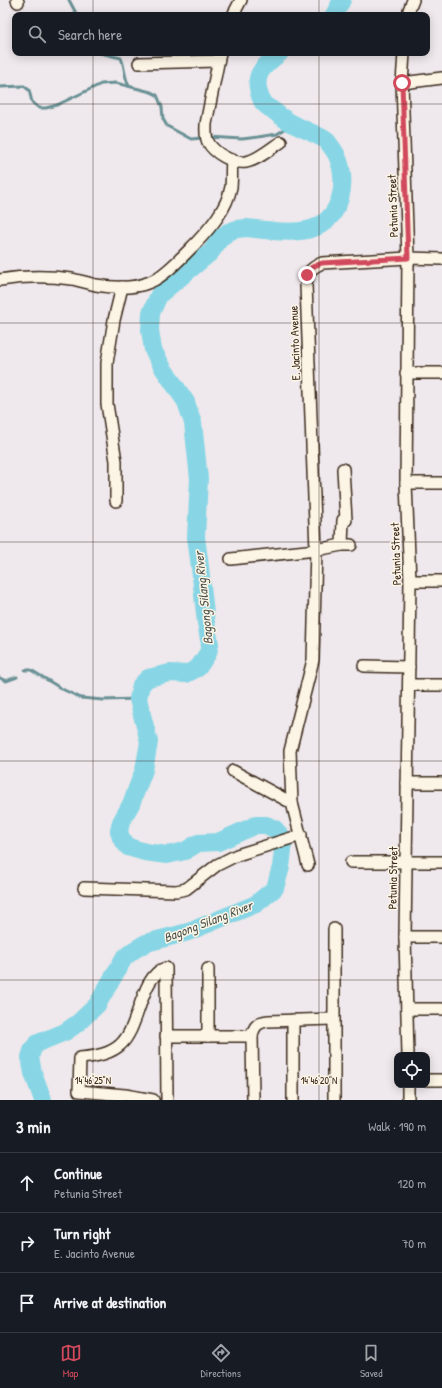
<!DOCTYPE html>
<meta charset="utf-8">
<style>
:root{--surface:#171b24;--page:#242831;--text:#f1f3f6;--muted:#9ea1a6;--line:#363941;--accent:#d1495b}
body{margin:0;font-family:"Patrick Hand",sans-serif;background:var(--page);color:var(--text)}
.controls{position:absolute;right:12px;bottom:12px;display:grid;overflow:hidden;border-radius:8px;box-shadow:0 2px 10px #0003}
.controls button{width:36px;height:36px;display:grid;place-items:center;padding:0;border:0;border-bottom:1px solid var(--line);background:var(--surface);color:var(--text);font:20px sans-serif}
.stop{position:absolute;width:12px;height:12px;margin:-9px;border:3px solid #d1495b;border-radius:50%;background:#fff}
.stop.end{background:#d1495b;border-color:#fff;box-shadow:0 1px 4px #0008}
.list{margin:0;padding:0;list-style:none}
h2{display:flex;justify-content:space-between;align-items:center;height:52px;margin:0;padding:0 16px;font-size:17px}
h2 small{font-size:13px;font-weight:400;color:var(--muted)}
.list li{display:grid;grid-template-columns:26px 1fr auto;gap:12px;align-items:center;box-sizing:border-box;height:60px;padding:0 16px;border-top:1px solid var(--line)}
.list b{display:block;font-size:15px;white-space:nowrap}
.list p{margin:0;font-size:13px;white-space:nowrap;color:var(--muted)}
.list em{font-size:13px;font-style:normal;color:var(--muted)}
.icon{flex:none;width:22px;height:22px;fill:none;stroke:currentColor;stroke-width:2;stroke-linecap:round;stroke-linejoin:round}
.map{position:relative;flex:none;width:442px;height:1100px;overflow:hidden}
.search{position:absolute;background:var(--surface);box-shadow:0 2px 10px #0003;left:12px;right:12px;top:12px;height:44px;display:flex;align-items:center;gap:10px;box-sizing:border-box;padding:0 14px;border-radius:8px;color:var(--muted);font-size:15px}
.sheet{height:232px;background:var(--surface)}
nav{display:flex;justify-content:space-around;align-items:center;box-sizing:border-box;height:56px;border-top:1px solid var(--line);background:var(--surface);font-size:11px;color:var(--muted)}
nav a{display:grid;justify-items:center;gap:2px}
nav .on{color:var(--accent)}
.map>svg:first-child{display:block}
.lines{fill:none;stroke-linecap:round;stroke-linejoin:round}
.stream{stroke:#699195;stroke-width:3}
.river{stroke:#88d6e5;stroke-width:18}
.minor-casing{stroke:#3b2a1e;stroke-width:14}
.minor{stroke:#fcf5e5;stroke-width:11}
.route{stroke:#d1495b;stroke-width:5}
.ticks{fill:none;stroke:#3b2a1e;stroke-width:1;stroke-opacity:0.45}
.labels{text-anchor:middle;stroke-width:3;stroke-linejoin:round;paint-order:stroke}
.street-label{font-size:12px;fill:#3b2a1e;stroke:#fcf5e5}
.water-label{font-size:13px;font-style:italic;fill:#4e5550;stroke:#fcf5e5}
.ticks-label{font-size:10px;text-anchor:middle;fill:#3b2a1e;stroke:#fcf5e5;stroke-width:3;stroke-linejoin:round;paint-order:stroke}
</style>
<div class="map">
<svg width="442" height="1100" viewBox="0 0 442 1100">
<rect width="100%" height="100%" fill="#efe8ec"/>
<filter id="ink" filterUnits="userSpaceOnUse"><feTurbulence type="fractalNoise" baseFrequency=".025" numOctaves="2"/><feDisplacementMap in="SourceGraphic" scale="8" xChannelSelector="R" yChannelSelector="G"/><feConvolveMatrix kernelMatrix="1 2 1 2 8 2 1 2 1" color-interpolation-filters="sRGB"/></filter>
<g filter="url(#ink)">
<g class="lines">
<g class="stream">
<path d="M 69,0 L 77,15"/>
<path d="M 100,53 L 121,58 C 125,67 124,77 129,86"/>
<path d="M 0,87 L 24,86 L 29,90 L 32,102 L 39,108 L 46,108 L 57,105 L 101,84 L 116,83 L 151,92 L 157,95 L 162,107 L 163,119 L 167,126 L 191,139 L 203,138"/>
<path d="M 209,137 L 242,139 L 258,137 L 277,134 L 293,124"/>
<path d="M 25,670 L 31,670 L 62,689 L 81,698 L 103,700 L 138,699"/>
<path d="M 0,678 L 6,681 L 17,677"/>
</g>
<g class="river">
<path d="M 334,15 L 342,0"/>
<path d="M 43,1100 L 33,1073 L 30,1057 L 33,1048 L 38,1043 L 65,1032 L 78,1023 L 97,1005 L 124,958 L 134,950 L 146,943 L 188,932 L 256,904 L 275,888 L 281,867 L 283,850 L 281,836 L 275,829 L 266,825 L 256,825 L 218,842 L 198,843 L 185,851 L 167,855 L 145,852 L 128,847 L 121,838 L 119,831 L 121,822 L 131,804 L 144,770 L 149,742 L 138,699 L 141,685 L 148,678 L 170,673 L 186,674 L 198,668 L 208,653 L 210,644 L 206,623 L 200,567 L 196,537 L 199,479 L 193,423 L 186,402 L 163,368 L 153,350 L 150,330 L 151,313 L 159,295 L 211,252 L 220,239 L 228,232 L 237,229 L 246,228 C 281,231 327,243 340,198 C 344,185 343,169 337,156 C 335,151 330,145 327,141 C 322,137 314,134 308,131 C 296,126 284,120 274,111 C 270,108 264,106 262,101 C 251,76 261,68 280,53"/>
</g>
<defs>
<g id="minor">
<path d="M 17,0 L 18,2"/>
<path d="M 233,15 L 241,0"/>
<path d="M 408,15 L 409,10 L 413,0"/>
<path d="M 220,53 L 206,124 C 206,130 205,136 208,142 C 214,153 233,164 246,162 C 258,160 271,148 281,142"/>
<path d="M 404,53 L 402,83 L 408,258 L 406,483 L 410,581 L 405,937 L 408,1055"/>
<path d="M 139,63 L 218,61"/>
<path d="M 402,83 L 442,78"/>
<path d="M 0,280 C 24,276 48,276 72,279 C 81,281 88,283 96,285 C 113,288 134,289 150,282 C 164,277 185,254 196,243 C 210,228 227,209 231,187 C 232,178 231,169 232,160"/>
<path d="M 406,373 L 442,373"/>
<path d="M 406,483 L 442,483"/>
<path d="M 116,501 L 116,461 L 107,404 L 107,363 L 114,320 L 122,287"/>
<path d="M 342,545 L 343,520 L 346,520 L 343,469"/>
<path d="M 231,559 L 316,550 L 342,545 L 351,545"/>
<path d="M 410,581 L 442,581"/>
<path d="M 364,666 L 409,667"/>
<path d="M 409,685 L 442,685"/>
<path d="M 233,771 L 292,803 L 308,865"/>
<path d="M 407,783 L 442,783"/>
<path d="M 292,803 L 290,751 L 313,660 L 316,550 L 306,285 C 308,272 309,269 322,263 L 408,258 L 442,259"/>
<path d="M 351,862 L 442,862"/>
<path d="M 84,888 L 176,891 L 186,889 L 217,865 L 237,855 L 301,835"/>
<path d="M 334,929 L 334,1100"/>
<path d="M 405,937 L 442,937"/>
<path d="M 208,969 L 208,1036"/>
<path d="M 407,1009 L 442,1009"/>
<path d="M 293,1020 L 293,1100"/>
<path d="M 166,1036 L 252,1036"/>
<path d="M 427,1080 L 442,1080"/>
<path d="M 153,1100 L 125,1095 L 79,1091 L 80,1058 C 93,1057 110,1054 120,1045 C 140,1028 140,975 166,968 L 167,1100"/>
<path d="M 253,1100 L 252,1036 C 254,1026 258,1022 268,1021 L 333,1019"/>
<path d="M 408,1100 L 408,1085"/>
</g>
</defs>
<use href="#minor" class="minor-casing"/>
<use href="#minor" class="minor"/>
</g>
</g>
<g class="lines" filter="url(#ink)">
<path class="route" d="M 307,275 L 312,267 L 322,263 L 408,258 L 402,83"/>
</g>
<path class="ticks" d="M 93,0 L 93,15M 319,0 L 319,15M 93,53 L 93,1100M 319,53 L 319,1100M 0,104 L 442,104M 0,323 L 442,323M 0,542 L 442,542M 0,761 L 442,761M 0,980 L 442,980"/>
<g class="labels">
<g class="street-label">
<text transform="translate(393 206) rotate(-92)" y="4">Petunia Street</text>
<text transform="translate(295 343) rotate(-92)" y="4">E. Jacinto Avenue</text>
<text transform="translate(396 554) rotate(-92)" y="4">Petunia Street</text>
<text transform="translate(393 878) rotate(-89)" y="4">Petunia Street</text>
</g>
<g class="water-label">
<text transform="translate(203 598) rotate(-96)" y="5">Bagong Silang River</text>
<text transform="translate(208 921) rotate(-21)" y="5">Bagong Silang River</text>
</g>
</g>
<g class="ticks-label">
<text x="93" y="1084">14°46'25"N</text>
<text x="319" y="1084">14°46'20"N</text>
</g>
</svg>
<div class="controls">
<button><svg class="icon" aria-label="locate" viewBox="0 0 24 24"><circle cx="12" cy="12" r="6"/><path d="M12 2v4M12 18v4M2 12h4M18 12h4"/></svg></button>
</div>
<div class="stop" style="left:402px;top:83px"></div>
<div class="stop end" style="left:307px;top:275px"></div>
<div class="search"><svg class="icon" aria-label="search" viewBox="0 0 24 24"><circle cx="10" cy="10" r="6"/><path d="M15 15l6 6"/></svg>Search here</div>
</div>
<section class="sheet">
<h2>3 min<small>Walk · 190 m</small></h2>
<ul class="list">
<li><svg class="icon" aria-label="ahead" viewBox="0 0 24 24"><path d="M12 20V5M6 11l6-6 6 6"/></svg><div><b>Continue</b><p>Petunia Street</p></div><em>120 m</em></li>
<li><svg class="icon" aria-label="right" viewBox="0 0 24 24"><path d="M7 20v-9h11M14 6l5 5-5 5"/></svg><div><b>Turn right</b><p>E. Jacinto Avenue</p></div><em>70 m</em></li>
<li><svg class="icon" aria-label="arrive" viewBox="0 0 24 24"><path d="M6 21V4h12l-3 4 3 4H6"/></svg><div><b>Arrive at destination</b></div></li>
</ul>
</section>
<nav>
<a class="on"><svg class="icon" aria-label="map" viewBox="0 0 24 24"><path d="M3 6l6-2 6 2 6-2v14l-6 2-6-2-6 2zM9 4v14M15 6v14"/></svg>Map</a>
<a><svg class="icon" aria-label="directions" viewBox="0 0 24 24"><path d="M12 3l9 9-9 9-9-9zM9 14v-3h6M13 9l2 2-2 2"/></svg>Directions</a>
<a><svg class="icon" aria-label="saved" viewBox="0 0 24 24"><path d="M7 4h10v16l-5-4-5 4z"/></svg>Saved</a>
</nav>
